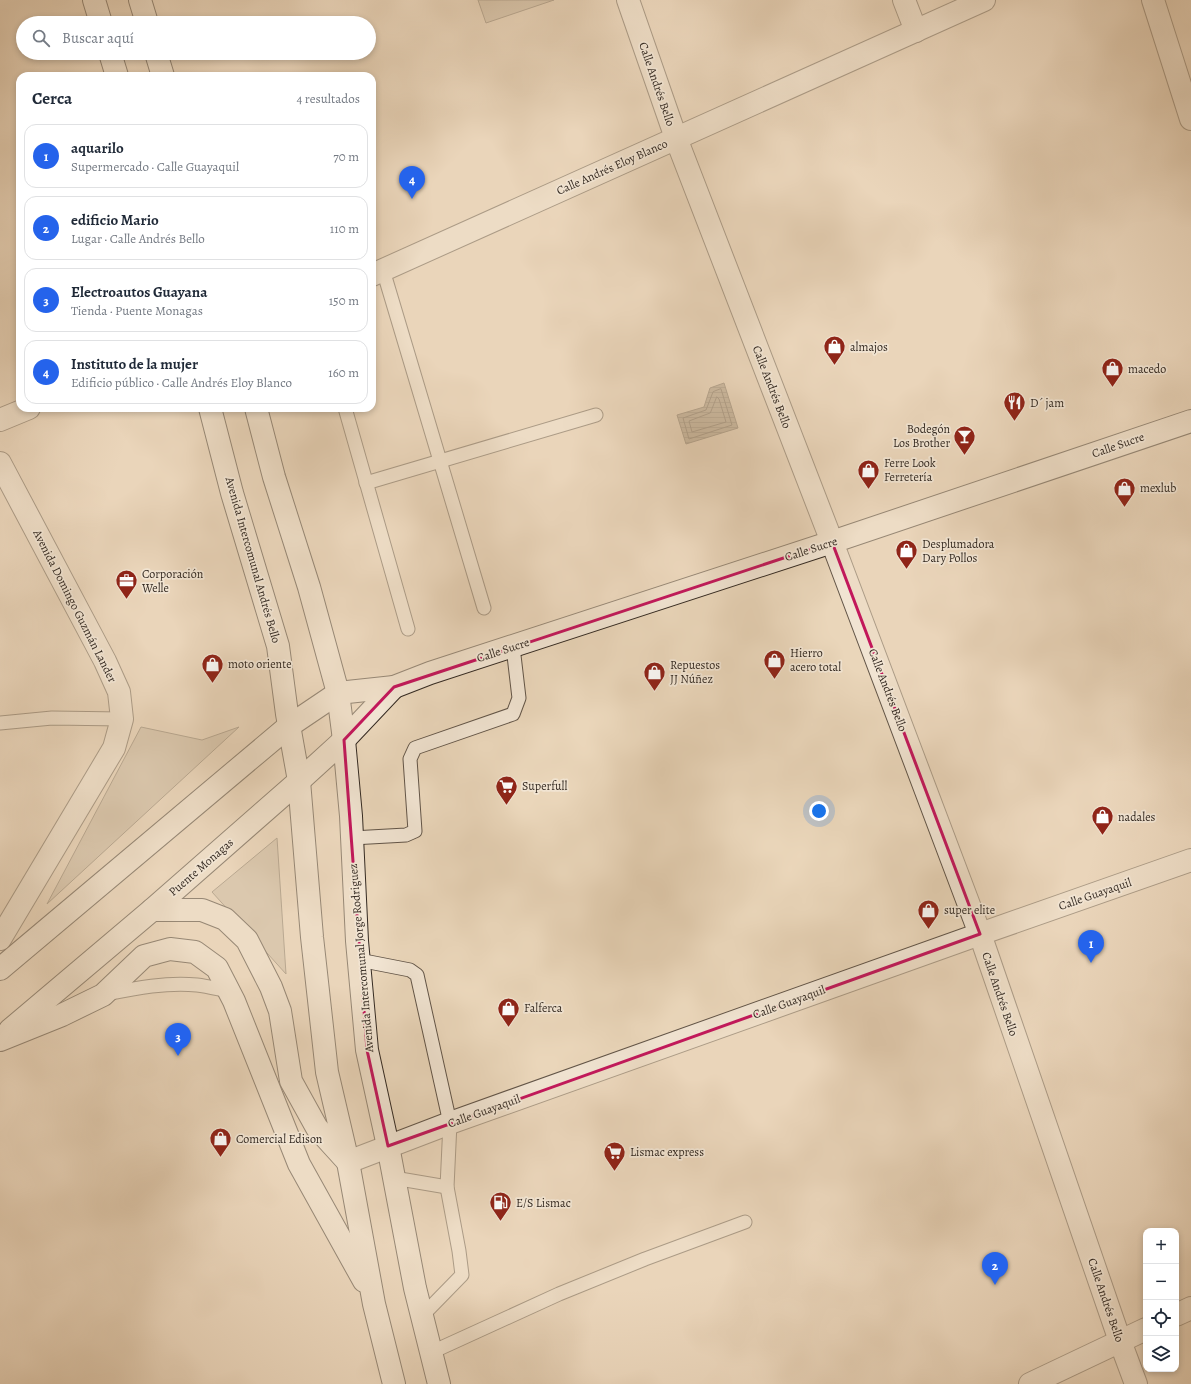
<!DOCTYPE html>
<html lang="es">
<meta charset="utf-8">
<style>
:root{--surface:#fff;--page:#f6f6f7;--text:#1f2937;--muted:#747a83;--line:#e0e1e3;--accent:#2563eb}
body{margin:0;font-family:Alegreya,serif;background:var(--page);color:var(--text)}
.controls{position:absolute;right:12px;bottom:12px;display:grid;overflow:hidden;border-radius:8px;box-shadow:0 2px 6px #0003}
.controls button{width:36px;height:36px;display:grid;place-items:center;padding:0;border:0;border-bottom:1px solid var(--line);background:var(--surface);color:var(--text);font:20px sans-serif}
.you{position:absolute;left:819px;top:811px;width:14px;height:14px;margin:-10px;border:3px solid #fff;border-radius:50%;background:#1a73e8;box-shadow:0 0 0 6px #1a73e833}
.badge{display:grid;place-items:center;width:26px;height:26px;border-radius:50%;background:var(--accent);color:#fff;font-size:13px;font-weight:700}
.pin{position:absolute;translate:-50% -33px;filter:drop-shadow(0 1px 2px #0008)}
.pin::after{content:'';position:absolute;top:21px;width:14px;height:12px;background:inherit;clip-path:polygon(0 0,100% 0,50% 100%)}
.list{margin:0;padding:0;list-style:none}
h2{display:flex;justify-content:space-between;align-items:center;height:52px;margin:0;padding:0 16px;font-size:17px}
h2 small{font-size:13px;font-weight:400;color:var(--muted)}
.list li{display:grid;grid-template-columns:26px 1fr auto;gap:12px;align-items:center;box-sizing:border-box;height:64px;margin:0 8px 8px;padding:0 8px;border:1px solid var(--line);border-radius:12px}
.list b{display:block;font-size:15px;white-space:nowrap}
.list p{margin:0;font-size:13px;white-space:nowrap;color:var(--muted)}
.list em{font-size:13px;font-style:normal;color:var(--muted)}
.icon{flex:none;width:22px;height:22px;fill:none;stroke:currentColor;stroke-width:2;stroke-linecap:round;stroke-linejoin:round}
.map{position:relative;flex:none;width:1191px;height:1384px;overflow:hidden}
.search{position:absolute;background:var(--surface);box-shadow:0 2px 6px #0003;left:16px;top:16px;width:360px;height:44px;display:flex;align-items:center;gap:10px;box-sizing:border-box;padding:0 14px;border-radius:22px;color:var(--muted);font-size:15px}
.panel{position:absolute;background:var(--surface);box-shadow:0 2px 6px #0003;left:16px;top:72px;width:360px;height:340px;border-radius:12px}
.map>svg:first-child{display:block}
.park{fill:#cbb9a0;stroke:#807261}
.water{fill:url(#water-rules);stroke:#7c6e5e}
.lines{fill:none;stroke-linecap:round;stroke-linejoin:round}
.shore{stroke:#706354;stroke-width:1}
.lane-casing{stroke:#625548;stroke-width:15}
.street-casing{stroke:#625548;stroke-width:24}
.secondary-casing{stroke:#342a22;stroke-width:24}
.lane{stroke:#f1e4d2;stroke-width:13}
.street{stroke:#f1e4d2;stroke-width:22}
.secondary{stroke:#f1e4d2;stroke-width:22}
.marked{fill:none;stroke:#c2185b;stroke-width:3;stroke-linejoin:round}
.labels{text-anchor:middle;stroke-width:3.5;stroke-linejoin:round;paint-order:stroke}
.street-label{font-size:12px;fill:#342a22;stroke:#f1e4d2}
.poi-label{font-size:12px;fill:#342a22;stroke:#f1e4d2;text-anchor:start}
</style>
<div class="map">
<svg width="1191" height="1384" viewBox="0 0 1191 1384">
<defs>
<pattern id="water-rules" width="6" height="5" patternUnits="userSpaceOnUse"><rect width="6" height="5" fill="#ac9c86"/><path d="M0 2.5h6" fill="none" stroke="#8d7f6d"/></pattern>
</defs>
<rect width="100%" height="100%" fill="#ead6ba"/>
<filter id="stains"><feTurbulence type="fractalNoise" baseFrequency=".005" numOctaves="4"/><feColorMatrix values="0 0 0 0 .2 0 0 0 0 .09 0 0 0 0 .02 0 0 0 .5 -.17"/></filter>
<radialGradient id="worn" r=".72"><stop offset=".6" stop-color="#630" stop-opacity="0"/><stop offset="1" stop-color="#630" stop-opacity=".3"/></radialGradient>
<g class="park">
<path d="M 478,0 L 554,0 L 486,23 Z"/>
<path d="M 141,727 L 202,740 L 239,727 L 47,904 Z"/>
<path d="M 277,838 L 286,974 L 212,892 Z"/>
</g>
<path class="water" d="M 724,383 L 738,428 L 686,444 L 677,415 L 704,407 L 710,388 Z"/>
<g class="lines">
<g class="shore">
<path d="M 721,389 L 732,425 L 689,439 L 683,418 L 706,410 L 713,392 Z"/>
<path d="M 717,397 L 719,399 L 726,422 L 692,432 L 689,421 L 710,413 Z"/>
</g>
<defs>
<g id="lane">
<path d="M 383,270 L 484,608"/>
<path d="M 345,408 L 408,629"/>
<path d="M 366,483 L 596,415"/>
<path d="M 0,723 L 52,718 L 122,719"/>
<path d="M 352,838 L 406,835 L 415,831 L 410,759 L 415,748 L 513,714 L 519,698 L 513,647"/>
<path d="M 359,960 L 410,970 L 417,975 L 450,1123 L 447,1187 L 459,1251 L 462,1275 L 422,1316"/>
<path d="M 107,994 C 136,988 167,982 197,985 C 207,986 218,989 228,991"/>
<path d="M 394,1178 L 447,1187"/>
<path d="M 432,1352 L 559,1294 L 645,1259 L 745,1222"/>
</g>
<g id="street">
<path d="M 628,0 L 676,138 L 832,542 L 980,934 L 1120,1341 L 1136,1384"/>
<path d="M 904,0 L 916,31"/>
<path d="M 1153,0 L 1191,119"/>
<path d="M 372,275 L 984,0"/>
<path d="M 0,420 L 29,408"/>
<path d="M 0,463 L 105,661 L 119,692 L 122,719 L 114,748 L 0,939"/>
<path d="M 348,1162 L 450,1123 L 980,934 L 1191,860"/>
<path d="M 1176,1315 L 1191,1308"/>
<path d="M 1030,1384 L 1146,1329"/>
</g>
<g id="secondary">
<path d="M 94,0 L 101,23"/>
<path d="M 140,0 L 147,23"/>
<path d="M 110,53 L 117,76"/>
<path d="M 156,53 L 163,76"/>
<path d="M 210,408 L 232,493 L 278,646 L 287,714 L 299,781 L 312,937 L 327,1072 L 348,1162 L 374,1304 L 394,1384"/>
<path d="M 256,408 L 274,477 L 309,587 L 338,693 L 344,740 L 351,816 L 357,941 L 367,1050 L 388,1146 L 415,1288 L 439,1384"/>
<path d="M 152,910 L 202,910 L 225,919 L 247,940 L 271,987 L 280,1011 L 291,1081 L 317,1128 L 347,1161"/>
<path d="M 0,969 L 289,726 L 338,693 L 394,687 L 430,673 L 832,542 L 1191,421"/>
<path d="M 10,1030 L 152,910 L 299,781 L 344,740 L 394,687"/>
<path d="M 0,1040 L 62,1015 L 103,995 L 144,956 L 170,949 L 195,952 L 217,968 L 234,1001 L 299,1164 L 364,1281"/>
</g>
</defs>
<use href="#lane" class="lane-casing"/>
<use href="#street" class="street-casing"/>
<use href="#secondary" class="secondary-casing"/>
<use href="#lane" class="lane"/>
<use href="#street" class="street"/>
<use href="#secondary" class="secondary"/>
</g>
<path d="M0 0H1191V1384H0ZM 832,542 L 980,934 L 388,1146 L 367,1050 L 344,740 L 394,687 Z" fill="#ead6ba" fill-opacity=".55" fill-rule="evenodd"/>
<path class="marked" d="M 832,542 L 980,934 L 388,1146 L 367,1050 L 344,740 L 394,687 Z"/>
<defs>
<symbol id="shop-pin" viewBox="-11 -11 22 30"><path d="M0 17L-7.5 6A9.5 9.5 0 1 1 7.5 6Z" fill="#8f2418" stroke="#f1e4d2"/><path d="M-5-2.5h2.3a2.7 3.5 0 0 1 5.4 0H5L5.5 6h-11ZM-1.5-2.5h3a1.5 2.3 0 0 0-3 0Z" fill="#fff"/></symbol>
<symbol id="restaurant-pin" viewBox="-11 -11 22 30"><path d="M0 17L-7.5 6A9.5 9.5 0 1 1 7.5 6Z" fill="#8f2418" stroke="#f1e4d2"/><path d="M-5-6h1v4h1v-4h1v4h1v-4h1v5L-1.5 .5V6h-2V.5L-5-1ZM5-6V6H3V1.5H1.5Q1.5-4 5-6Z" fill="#fff"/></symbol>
<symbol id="bar-pin" viewBox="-11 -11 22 30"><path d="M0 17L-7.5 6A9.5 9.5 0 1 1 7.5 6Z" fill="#8f2418" stroke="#f1e4d2"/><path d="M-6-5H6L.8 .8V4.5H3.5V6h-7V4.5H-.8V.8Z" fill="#fff"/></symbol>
<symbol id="office-pin" viewBox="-11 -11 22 30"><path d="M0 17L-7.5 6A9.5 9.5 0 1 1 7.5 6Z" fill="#8f2418" stroke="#f1e4d2"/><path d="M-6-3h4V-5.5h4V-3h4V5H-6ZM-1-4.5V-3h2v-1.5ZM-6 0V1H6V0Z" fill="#fff"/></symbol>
<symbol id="supermarket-pin" viewBox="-11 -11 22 30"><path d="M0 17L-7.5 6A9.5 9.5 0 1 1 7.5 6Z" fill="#8f2418" stroke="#f1e4d2"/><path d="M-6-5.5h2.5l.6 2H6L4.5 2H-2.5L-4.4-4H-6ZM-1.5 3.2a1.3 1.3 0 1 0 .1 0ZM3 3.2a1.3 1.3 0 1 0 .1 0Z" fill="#fff"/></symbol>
<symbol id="fuel-pin" viewBox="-11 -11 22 30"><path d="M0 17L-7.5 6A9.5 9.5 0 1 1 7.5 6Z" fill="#8f2418" stroke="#f1e4d2"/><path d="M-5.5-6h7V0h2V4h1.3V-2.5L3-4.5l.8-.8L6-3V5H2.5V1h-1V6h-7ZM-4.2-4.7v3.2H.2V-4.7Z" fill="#fff"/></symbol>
</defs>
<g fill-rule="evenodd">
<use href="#shop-pin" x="822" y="334" width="25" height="34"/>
<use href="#shop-pin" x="1100" y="356" width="25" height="34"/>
<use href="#restaurant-pin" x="1002" y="390" width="25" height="34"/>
<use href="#bar-pin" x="952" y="424" width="25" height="34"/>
<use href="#shop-pin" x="856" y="458" width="25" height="34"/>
<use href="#shop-pin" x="1112" y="476" width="25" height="34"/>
<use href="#shop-pin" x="894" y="538" width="25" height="34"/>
<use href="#office-pin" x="114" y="568" width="25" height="34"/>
<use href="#shop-pin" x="762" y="648" width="25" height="34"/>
<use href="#shop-pin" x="200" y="652" width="25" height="34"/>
<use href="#shop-pin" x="642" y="660" width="25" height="34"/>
<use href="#supermarket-pin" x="494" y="774" width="25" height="34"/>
<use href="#shop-pin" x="1090" y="804" width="25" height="34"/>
<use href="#shop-pin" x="916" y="898" width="25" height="34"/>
<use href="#shop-pin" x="496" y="996" width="25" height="34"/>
<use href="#shop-pin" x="208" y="1126" width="25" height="34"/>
<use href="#supermarket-pin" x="602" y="1140" width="25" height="34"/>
<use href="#fuel-pin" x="488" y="1190" width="25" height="34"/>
</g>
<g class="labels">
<g class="street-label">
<text transform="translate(657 84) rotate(71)" y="4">Calle Andrés Bello</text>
<text transform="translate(612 167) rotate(-24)" y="4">Calle Andrés Eloy Blanco</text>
<text transform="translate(772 387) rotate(69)" y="4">Calle Andrés Bello</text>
<text transform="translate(1118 445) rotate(-19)" y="4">Calle Sucre</text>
<text transform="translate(811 549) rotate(-18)" y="4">Calle Sucre</text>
<text transform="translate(253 560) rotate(74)" y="4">Avenida Intercomunal Andrés Bello</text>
<text transform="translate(75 606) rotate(63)" y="4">Avenida Domingo Guzmán Lander</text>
<text transform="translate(503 650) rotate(-18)" y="4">Calle Sucre</text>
<text transform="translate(888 690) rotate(69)" y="4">Calle Andrés Bello</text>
<text transform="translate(201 867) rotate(-41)" y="4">Puente Monagas</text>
<text transform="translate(1095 894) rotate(-19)" y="4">Calle Guayaquil</text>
<text transform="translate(361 958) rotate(-95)" y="4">Avenida Intercomunal Jorge Rodriguez</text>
<text transform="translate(1000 994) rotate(71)" y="4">Calle Andrés Bello</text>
<text transform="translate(789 1002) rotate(-20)" y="4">Calle Guayaquil</text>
<text transform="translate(484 1111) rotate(-20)" y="4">Calle Guayaquil</text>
<text transform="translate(1106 1300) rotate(71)" y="4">Calle Andrés Bello</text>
</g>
<g class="poi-label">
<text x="850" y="351">almajos</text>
<text x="1128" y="373">macedo</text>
<text x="1030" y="407">D´ jam</text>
<text x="950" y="433" text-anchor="end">Bodegón<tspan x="950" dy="14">Los Brother</tspan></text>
<text x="884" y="467">Ferre Look<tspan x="884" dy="14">Ferretería</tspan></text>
<text x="1140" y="492">mexlub</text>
<text x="922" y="548">Desplumadora<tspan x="922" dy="14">Dary Pollos</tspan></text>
<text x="142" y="578">Corporación<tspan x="142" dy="14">Welle</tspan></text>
<text x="790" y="657">Hierro<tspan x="790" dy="14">acero total</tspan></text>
<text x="228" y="668">moto oriente</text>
<text x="670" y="669">Repuestos<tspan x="670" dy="14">JJ Núñez</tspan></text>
<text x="522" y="790">Superfull</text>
<text x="1118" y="821">nadales</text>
<text x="944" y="914">super elite</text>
<text x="524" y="1012">Falferca</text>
<text x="236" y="1143">Comercial Edison</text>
<text x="630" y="1156">Lismac express</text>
<text x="516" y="1207">E/S Lismac</text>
</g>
</g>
<rect width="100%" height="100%" filter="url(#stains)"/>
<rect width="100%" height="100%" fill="url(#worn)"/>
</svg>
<div class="controls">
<button>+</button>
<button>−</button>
<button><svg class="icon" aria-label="locate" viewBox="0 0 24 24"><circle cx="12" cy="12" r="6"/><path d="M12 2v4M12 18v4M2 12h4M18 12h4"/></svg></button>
<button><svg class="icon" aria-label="layers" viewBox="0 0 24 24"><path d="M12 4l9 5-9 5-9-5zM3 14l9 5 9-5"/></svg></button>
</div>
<div class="you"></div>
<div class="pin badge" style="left:1091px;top:963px">1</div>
<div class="pin badge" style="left:995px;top:1285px">2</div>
<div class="pin badge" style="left:178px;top:1056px">3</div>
<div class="pin badge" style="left:412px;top:199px">4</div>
<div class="search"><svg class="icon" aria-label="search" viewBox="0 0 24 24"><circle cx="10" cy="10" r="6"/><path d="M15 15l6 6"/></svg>Buscar aquí</div>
<section class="panel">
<h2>Cerca<small>4 resultados</small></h2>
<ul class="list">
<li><span class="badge">1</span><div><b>aquarilo</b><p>Supermercado · Calle Guayaquil</p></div><em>70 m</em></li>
<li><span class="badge">2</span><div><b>edificio Mario</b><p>Lugar · Calle Andrés Bello</p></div><em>110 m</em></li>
<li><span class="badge">3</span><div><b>Electroautos Guayana</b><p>Tienda · Puente Monagas</p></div><em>150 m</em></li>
<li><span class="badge">4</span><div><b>Instituto de la mujer</b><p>Edificio público · Calle Andrés Eloy Blanco</p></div><em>160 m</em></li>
</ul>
</section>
</div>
